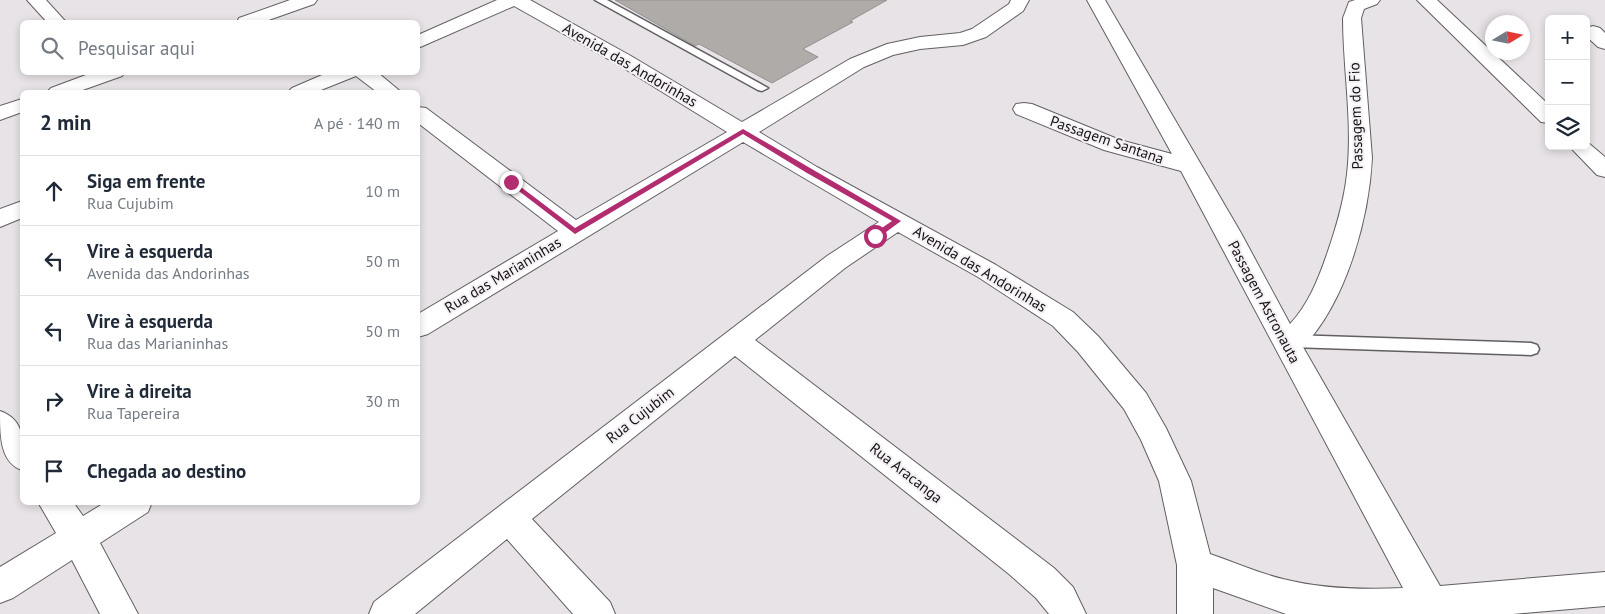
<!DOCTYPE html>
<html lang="pt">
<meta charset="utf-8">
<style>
:root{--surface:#fff;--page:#f6f6f7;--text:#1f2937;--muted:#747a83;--line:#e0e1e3}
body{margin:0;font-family:"PT Sans",sans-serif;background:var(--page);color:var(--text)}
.controls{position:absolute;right:15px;top:15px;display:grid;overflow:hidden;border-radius:8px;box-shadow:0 2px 8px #0003}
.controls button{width:45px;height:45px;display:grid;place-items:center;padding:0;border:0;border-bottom:1px solid var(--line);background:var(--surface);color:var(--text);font:25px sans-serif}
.compass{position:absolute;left:1485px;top:15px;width:45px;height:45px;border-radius:50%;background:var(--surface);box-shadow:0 2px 8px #0003;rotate:80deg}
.stop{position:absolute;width:15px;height:15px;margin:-11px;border:4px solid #b22c70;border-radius:50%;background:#fff}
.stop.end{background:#b22c70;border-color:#fff;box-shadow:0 1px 5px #0008}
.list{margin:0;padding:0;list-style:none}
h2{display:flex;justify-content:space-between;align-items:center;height:65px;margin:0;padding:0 20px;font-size:21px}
h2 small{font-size:16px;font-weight:400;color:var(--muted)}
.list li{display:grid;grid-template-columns:32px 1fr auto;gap:15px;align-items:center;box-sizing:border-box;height:70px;padding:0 20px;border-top:1px solid var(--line)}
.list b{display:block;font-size:19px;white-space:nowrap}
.list p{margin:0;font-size:16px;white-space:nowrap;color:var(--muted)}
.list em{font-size:16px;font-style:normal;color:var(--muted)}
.icon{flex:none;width:28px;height:28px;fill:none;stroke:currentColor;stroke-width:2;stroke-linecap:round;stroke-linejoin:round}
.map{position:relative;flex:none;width:1605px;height:614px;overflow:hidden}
.search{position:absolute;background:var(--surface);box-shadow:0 2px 8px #0003;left:20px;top:20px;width:400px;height:55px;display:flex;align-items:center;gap:12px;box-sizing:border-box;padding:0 18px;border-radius:8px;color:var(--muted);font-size:19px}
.panel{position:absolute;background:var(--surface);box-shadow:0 2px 8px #0003;left:20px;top:90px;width:400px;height:415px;border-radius:8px}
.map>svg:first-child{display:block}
.building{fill:#aeaba8;stroke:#94918e}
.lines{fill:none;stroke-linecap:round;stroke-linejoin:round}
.service-casing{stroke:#625f62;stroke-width:3}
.minor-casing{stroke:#625f62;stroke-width:2}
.service{fill:#fff;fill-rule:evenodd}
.minor{fill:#fff;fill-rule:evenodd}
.route{fill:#b22c70}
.labels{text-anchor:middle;stroke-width:4;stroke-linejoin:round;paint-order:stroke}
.street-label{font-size:15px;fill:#151415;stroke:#f4f0f4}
</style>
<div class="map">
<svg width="1605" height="614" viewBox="0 0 1605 614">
<rect width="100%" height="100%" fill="#e7e3e6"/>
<path class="building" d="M 615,0 L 887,0 L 850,21 L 853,22 L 803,49 L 818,57 L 772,83 L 699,44 L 695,46 Z"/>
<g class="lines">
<defs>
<g id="service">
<path d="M 595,0 L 607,0 L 768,88 L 762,91 L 758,90 Z"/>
<path d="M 1291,335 L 1531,343 L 1537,345 L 1539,349 L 1537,353 L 1531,355 L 1291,347 L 1286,345 L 1283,341 L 1286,337 Z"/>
</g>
<g id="minor">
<path d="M 27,0 L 46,0 L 66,22 L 47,22 Z"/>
<path d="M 290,0 L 317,0 L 314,4 L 263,22 L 237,22 L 239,18 Z"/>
<path d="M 497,0 L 530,0 L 631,56 L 742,122 L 850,59 L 887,44 L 920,37 L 960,33 L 972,29 L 1009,4 L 1011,0 L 1029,0 L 1023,11 L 986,37 L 963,45 L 920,49 L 893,55 L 864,67 L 759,132 L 817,167 L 996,265 L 1073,312 L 1098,336 L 1146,393 L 1166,428 L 1191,481 L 1210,554 C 1234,562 1258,573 1283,579 C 1323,589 1362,590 1403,588 L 1181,171 L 1104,150 L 1016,114 L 1013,109 L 1016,104 L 1024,103 L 1032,104 L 1120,140 L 1172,154 L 1087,0 L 1105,0 L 1241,233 L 1290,324 C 1308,305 1318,280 1327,254 C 1336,228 1344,201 1347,174 C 1353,122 1343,69 1343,18 L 1349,2 L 1355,0 L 1380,0 L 1377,4 L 1364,9 L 1361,18 L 1372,158 C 1369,219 1346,302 1303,347 L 1440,586 L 1605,572 L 1605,606 L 1513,614 L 1286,614 L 1213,588 L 1213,614 L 1177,614 L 1177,565 L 1159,481 L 1141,440 L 1124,409 L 1078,352 L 1053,326 L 978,277 L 898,232 L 845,268 L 755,340 L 1054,568 L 1073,587 L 1086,614 L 1049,614 L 1036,598 L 1009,574 L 735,356 L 532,519 L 610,602 L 615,614 L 573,614 L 507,539 L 415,614 L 369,614 L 374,602 L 827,256 L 879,222 L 743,142 L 428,334 L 418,337 L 418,314 L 558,231 L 418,123 L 418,107 L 426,108 L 576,220 L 727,132 L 617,64 L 514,6 L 418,48 L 418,35 Z"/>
<path d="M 1417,0 L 1437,0 L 1549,105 L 1549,123 L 1541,122 Z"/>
<path d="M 1593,26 L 1600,28 L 1605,33 L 1605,49 L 1598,47 L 1586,36 L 1586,28 Z"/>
<path d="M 94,72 L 125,72 L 122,76 L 77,92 L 47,92 L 51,88 Z"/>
<path d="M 329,72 L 377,72 L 401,92 L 377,92 L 356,76 L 316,92 L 288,92 L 292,88 Z"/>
<path d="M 22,99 L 22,112 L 0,120 L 0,106 Z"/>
<path d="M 1586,141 L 1605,157 L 1605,177 L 1597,175 L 1569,146 L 1586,146 Z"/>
<path d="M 22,201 L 22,218 L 0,227 L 0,209 Z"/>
<path d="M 0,411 C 28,421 22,446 22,470 C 0,463 0,435 0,411 Z"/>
<path d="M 38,502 L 73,502 L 83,516 L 106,502 L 152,502 L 148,512 L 100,543 L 138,614 L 100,614 L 72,560 L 13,598 L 0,603 L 0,567 L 56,533 Z"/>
</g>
</defs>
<use href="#service" class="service-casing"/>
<use href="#minor" class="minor-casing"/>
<use href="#service" class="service"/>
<use href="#minor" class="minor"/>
</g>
<path class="route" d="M 743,129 L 901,221 L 878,238 L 873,238 L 873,234 L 892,221 L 807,173 L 743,134 L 575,234 L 507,182 L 513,181 L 575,228 Z"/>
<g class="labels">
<g class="street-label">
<text transform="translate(630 65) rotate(30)" y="5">Avenida das Andorinhas</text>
<text transform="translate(1356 116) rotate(-92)" y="5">Passagem do Fio</text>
<text transform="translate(1107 140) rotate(19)" y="5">Passagem Santana</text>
<text transform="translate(980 269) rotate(31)" y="5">Avenida das Andorinhas</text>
<text transform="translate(503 275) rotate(-31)" y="5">Rua das Marianinhas</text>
<text transform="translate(1264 302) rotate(62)" y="5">Passagem Astronauta</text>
<text transform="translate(640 415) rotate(-38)" y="5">Rua Cujubim</text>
<text transform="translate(906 473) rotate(38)" y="5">Rua Aracanga</text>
</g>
</g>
</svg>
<div class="controls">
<button>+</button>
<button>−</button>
<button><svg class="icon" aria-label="layers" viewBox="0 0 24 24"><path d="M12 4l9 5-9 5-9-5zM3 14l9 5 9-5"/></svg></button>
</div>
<svg class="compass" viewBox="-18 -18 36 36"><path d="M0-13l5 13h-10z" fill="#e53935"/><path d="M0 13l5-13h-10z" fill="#747a83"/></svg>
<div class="stop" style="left:875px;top:236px"></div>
<div class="stop end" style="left:511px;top:182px"></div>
<div class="search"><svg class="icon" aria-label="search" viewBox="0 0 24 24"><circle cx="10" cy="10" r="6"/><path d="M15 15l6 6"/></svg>Pesquisar aqui</div>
<section class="panel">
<h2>2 min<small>A pé · 140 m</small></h2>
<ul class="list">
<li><svg class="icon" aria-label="ahead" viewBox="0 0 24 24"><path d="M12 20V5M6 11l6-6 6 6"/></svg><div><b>Siga em frente</b><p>Rua Cujubim</p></div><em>10 m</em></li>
<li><svg class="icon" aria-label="left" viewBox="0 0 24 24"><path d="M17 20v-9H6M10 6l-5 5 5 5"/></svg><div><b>Vire à esquerda</b><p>Avenida das Andorinhas</p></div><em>50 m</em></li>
<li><svg class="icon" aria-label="left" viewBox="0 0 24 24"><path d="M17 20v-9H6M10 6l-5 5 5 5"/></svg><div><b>Vire à esquerda</b><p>Rua das Marianinhas</p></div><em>50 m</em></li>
<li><svg class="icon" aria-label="right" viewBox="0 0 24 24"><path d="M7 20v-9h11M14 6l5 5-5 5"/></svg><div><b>Vire à direita</b><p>Rua Tapereira</p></div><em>30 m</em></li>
<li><svg class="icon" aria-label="arrive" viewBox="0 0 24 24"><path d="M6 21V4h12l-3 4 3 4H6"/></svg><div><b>Chegada ao destino</b></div></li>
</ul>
</section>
</div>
